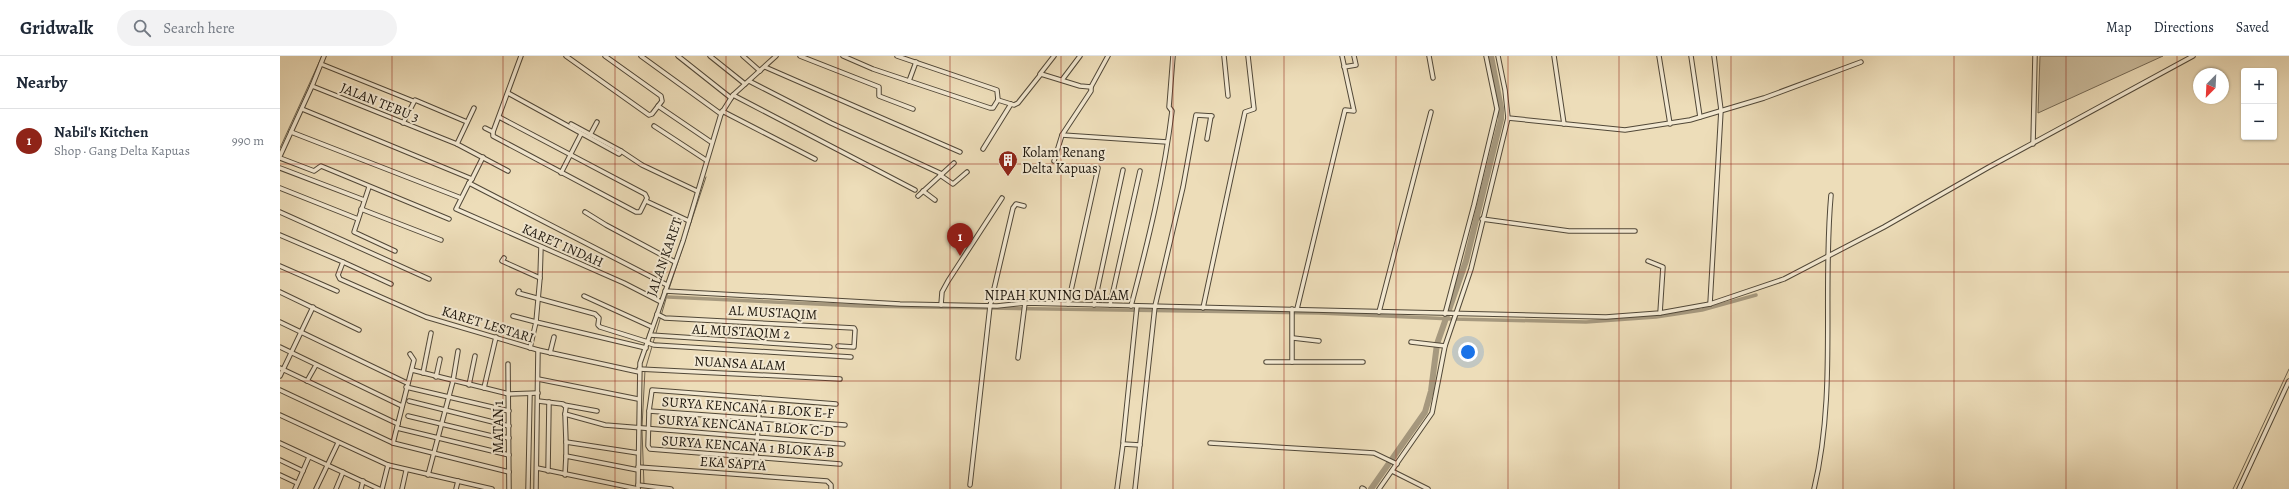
<!DOCTYPE html>
<meta charset="utf-8">
<style>
:root{--surface:#fff;--page:#f2f2f3;--text:#1f2937;--muted:#747a83;--line:#e0e1e3;--accent:#8f2418}
body{margin:0;font-family:Alegreya,serif;background:var(--page);color:var(--text)}
.controls{position:absolute;right:12px;top:12px;display:grid;overflow:hidden;border-radius:4px;box-shadow:0 1px 3px #0004}
.controls button{width:36px;height:36px;display:grid;place-items:center;padding:0;border:0;border-bottom:1px solid var(--line);background:var(--surface);color:var(--text);font:20px sans-serif}
.compass{position:absolute;left:1913px;top:12px;width:36px;height:36px;border-radius:50%;background:var(--surface);box-shadow:0 1px 3px #0004;rotate:204deg}
.you{position:absolute;left:1188px;top:296px;width:14px;height:14px;margin:-10px;border:3px solid #fff;border-radius:50%;background:#1a73e8;box-shadow:0 0 0 6px #1a73e833}
.badge{display:grid;place-items:center;width:26px;height:26px;border-radius:50%;background:var(--accent);color:#fff;font-size:13px;font-weight:700}
.pin{position:absolute;translate:-50% -33px;filter:drop-shadow(0 1px 2px #0008)}
.pin::after{content:'';position:absolute;top:21px;width:14px;height:12px;background:inherit;clip-path:polygon(0 0,100% 0,50% 100%)}
.list{margin:0;padding:0;list-style:none}
h2{display:flex;justify-content:space-between;align-items:center;height:52px;margin:0;padding:0 16px;font-size:17px}
h2 small{font-size:13px;font-weight:400;color:var(--muted)}
.list li{display:grid;grid-template-columns:26px 1fr auto;gap:12px;align-items:center;box-sizing:border-box;height:64px;padding:0 16px;border-top:1px solid var(--line)}
.list b{display:block;font-size:15px;white-space:nowrap}
.list p{margin:0;font-size:13px;white-space:nowrap;color:var(--muted)}
.list em{font-size:13px;font-style:normal;color:var(--muted)}
.icon{flex:none;width:22px;height:22px;fill:none;stroke:currentColor;stroke-width:2;stroke-linecap:round;stroke-linejoin:round}
.map{position:relative;flex:none;width:2009px;height:433px;overflow:hidden}
header{display:flex;align-items:center;gap:24px;box-sizing:border-box;height:56px;padding:0 20px;background:var(--surface);border-bottom:1px solid var(--line)}
header strong{font-size:19px}
nav{display:flex;gap:22px;margin-inline-start:auto;font-size:14px}
.search{width:280px;height:36px;background:var(--page);display:flex;align-items:center;gap:10px;box-sizing:border-box;padding:0 14px;border-radius:22px;color:var(--muted);font-size:15px}
main{display:flex}
aside{flex:1;background:var(--surface)}
.map>svg:first-child{display:block}
.green{fill:#cabb9c;stroke:#746854}
.lines{fill:none;stroke-linecap:round;stroke-linejoin:round}
.stream{stroke:#6f6551;stroke-width:1}
.canal{stroke:#a6997f;stroke-width:3.5}
.river{stroke:#a6997f;stroke-width:6}
.minor-casing{stroke:#514838;stroke-width:5.5}
.minor{stroke:#f3e9d2;stroke-width:3.5}
.grid{fill:none;stroke:#8f2418;stroke-width:1;stroke-opacity:0.55}
.labels{text-anchor:middle;stroke-width:4;stroke-linejoin:round;paint-order:stroke}
.street-label{font-size:14px;fill:#1d160d;stroke:#f3e9d2}
.poi-label{font-size:14px;fill:#1d160d;stroke:#f3e9d2;text-anchor:start}
</style>
<header>
<strong>Gridwalk</strong>
<div class="search"><svg class="icon" aria-label="search" viewBox="0 0 24 24"><circle cx="10" cy="10" r="6"/><path d="M15 15l6 6"/></svg>Search here</div>
<nav><a>Map</a><a>Directions</a><a>Saved</a></nav>
</header>
<main>
<aside>
<h2>Nearby<small></small></h2>
<ul class="list">
<li><span class="badge">1</span><div><b>Nabil's Kitchen</b><p>Shop · Gang Delta Kapuas</p></div><em>990 m</em></li>
</ul>
</aside>
<div class="map">
<svg width="2009" height="433" viewBox="0 0 2009 433">
<rect width="100%" height="100%" fill="#edddb9"/>
<filter id="stains"><feTurbulence type="fractalNoise" baseFrequency=".005" numOctaves="4"/><feColorMatrix values="0 0 0 0 .2 0 0 0 0 .09 0 0 0 0 .02 0 0 0 .5 -.17"/></filter>
<radialGradient id="worn" r=".72"><stop offset=".6" stop-color="#630" stop-opacity="0"/><stop offset="1" stop-color="#630" stop-opacity=".3"/></radialGradient>
<path class="green" d="M 1760,0 L 1883,0 L 1758,57 Z"/>
<g class="lines">
<g class="stream">
<path d="M 0,92 L 42,0"/>
<path d="M 366,311 L 388,236 L 426,121"/>
<path d="M 362,371 L 365,314"/>
<path d="M 362,374 L 364,429"/>
<path d="M 1953,433 L 2009,313"/>
</g>
<path class="canal" d="M 388,241 L 580,250 L 1039,257 L 1173,263 L 1306,266 L 1376,261 L 1422,254 L 1476,239"/>
<path class="river" d="M 1091,433 L 1145,356 L 1151,335 L 1157,288 L 1186,205 L 1221,63 L 1221,52 L 1211,0"/>
<defs>
<g id="minor">
<path d="M 286,0 L 369,59 L 372,58 L 382,45 L 381,40 L 325,0"/>
<path d="M 361,0 L 441,58"/>
<path d="M 398,0 L 451,42"/>
<path d="M 430,0 L 465,28"/>
<path d="M 463,0 L 480,15"/>
<path d="M 520,0 L 599,31 L 599,40 L 633,53"/>
<path d="M 563,0 L 593,13 L 710,52 L 713,52 L 718,44"/>
<path d="M 617,0 L 717,34 L 718,44"/>
<path d="M 944,0 L 948,40"/>
<path d="M 1149,0 L 1153,22"/>
<path d="M 1274,0 L 1284,68"/>
<path d="M 1379,0 L 1390,68"/>
<path d="M 1411,0 L 1420,61"/>
<path d="M 41,8 L 133,45"/>
<path d="M 485,11 L 680,96"/>
<path d="M 1064,11 L 1076,9 L 1074,0"/>
<path d="M 760,18 L 774,0"/>
<path d="M 782,24 L 800,0"/>
<path d="M 469,25 L 551,67 L 662,118 L 638,140"/>
<path d="M 629,25 L 636,6"/>
<path d="M 32,30 L 44,0"/>
<path d="M 228,37 L 339,98"/>
<path d="M 453,39 L 635,134"/>
<path d="M 718,44 L 734,49 L 738,47 L 761,18 L 800,30 L 811,31 L 828,0"/>
<path d="M 378,50 L 431,86"/>
<path d="M 22,53 L 192,123 L 189,127 L 387,229"/>
<path d="M 442,55 L 535,103"/>
<path d="M 219,61 L 365,138 L 367,142 L 360,156 L 356,156 L 213,80 L 213,76 L 241,0"/>
<path d="M 1228,62 L 1345,74 L 1410,64 L 1484,42 L 1581,6"/>
<path d="M 123,67 L 135,44 L 187,66"/>
<path d="M 291,68 L 341,95 L 340,97"/>
<path d="M 374,70 L 426,104"/>
<path d="M 205,72 L 213,76"/>
<path d="M 11,76 L 181,142"/>
<path d="M 310,79 L 317,66"/>
<path d="M 782,79 L 887,86"/>
<path d="M 927,83 L 931,60"/>
<path d="M 177,88 L 194,52"/>
<path d="M 1753,88 L 1755,0"/>
<path d="M 703,93 L 731,48"/>
<path d="M 341,95 L 362,109 L 417,135"/>
<path d="M 0,100 L 32,30 L 177,88 L 228,115"/>
<path d="M 0,102 L 34,115 L 41,110 L 169,163"/>
<path d="M 774,105 L 782,79 L 811,35 L 811,31"/>
<path d="M 0,112 L 84,144"/>
<path d="M 281,117 L 301,78"/>
<path d="M 662,118 L 674,107"/>
<path d="M 660,119 L 673,128 L 687,116"/>
<path d="M 192,123 L 203,101"/>
<path d="M 189,127 L 176,153 L 344,227 L 381,246"/>
<path d="M 89,131 L 74,176 L 115,195"/>
<path d="M 0,132 L 78,163"/>
<path d="M 643,135 L 655,144"/>
<path d="M 366,145 L 409,165"/>
<path d="M 81,153 L 161,184"/>
<path d="M 0,156 L 149,223"/>
<path d="M 305,156 L 326,169 L 395,206"/>
<path d="M 1202,163 L 1289,175 L 1355,175"/>
<path d="M 0,179 L 63,206 L 58,219 L 60,223 L 146,261 L 258,294 L 359,316"/>
<path d="M 224,202 L 222,205 L 260,222 L 256,266 L 366,292"/>
<path d="M 1368,205 L 1383,211 L 1380,257"/>
<path d="M 63,206 L 111,228"/>
<path d="M 0,210 L 57,235"/>
<path d="M 260,222 L 261,191"/>
<path d="M 239,235 L 238,237 L 315,258 L 319,262 L 318,269 L 320,271 L 368,286"/>
<path d="M 385,235 L 620,248 L 717,250 L 745,247 L 1326,261 L 1380,257 L 1430,248 L 1504,223 L 1604,171 L 1709,111 L 1913,0"/>
<path d="M 0,236 L 79,274"/>
<path d="M 304,240 L 372,271"/>
<path d="M 788,248 L 818,112"/>
<path d="M 1430,248 L 1441,54 L 1434,0"/>
<path d="M 661,249 L 662,236 L 668,225 L 722,142"/>
<path d="M 814,249 L 843,114"/>
<path d="M 830,249 L 860,115"/>
<path d="M 851,250 C 868,186 884,121 892,55 L 889,51 L 893,0"/>
<path d="M 923,252 L 965,56 L 974,53 L 968,0"/>
<path d="M 1017,253 L 1065,54 L 1074,55 L 1062,0"/>
<path d="M 1099,256 L 1151,56"/>
<path d="M 377,258 L 385,262 L 574,272 L 575,274 L 574,291 L 558,290"/>
<path d="M 1165,258 L 1194,149 L 1217,53 L 1206,0"/>
<path d="M 233,260 L 256,266 L 250,292"/>
<path d="M 0,266 L 127,327"/>
<path d="M 370,279 L 550,291"/>
<path d="M 1013,282 L 1039,285"/>
<path d="M 1131,286 L 1165,290"/>
<path d="M 368,287 L 374,289 L 571,301"/>
<path d="M 0,291 L 122,350"/>
<path d="M 270,297 L 274,281"/>
<path d="M 738,302 L 745,247"/>
<path d="M 986,306 L 1083,306"/>
<path d="M 1012,306 L 1012,253"/>
<path d="M 228,308 L 229,433"/>
<path d="M 0,312 L 118,368"/>
<path d="M 359,313 L 560,323"/>
<path d="M 132,314 L 229,338 L 258,337"/>
<path d="M 143,317 L 151,277"/>
<path d="M 0,320 L 33,251"/>
<path d="M 156,321 L 160,303"/>
<path d="M 258,323 L 358,343"/>
<path d="M 27,325 L 36,309"/>
<path d="M 189,329 L 195,300"/>
<path d="M 126,331 L 229,355"/>
<path d="M 204,332 L 216,281"/>
<path d="M 0,334 L 113,387 L 229,416"/>
<path d="M 129,345 L 229,370"/>
<path d="M 258,345 L 283,348 L 286,351 L 285,358 L 325,369 L 563,388"/>
<path d="M 556,348 L 372,334 L 369,355 L 368,390 L 370,393 L 560,408"/>
<path d="M 284,349 L 317,355"/>
<path d="M 369,355 L 565,369"/>
<path d="M 285,358 L 286,386"/>
<path d="M 0,359 L 108,409 L 212,433"/>
<path d="M 128,360 L 216,381 L 219,380 L 229,382"/>
<path d="M 117,372 L 229,399"/>
<path d="M 843,386 L 857,250"/>
<path d="M 0,387 L 99,433"/>
<path d="M 113,387 L 134,304 L 130,298"/>
<path d="M 930,387 L 1094,397 L 1117,408"/>
<path d="M 286,400 L 286,386 L 358,397"/>
<path d="M 476,401 L 480,342"/>
<path d="M 0,404 L 23,415"/>
<path d="M 358,411 L 547,425 L 551,429 L 551,433"/>
<path d="M 257,412 L 358,433"/>
<path d="M 268,415 L 269,346"/>
<path d="M 1112,415 L 1148,433"/>
<path d="M 0,419 L 17,427"/>
<path d="M 148,419 L 173,325 L 178,295"/>
<path d="M 285,419 L 286,400 L 358,414"/>
<path d="M 358,429 L 391,433"/>
<path d="M 690,429 L 710,250 L 733,152 L 736,148 L 744,150"/>
<path d="M 1082,432 L 1084,433"/>
<path d="M 15,433 L 29,401"/>
<path d="M 36,433 L 58,387"/>
<path d="M 56,433 L 63,416"/>
<path d="M 81,433 L 83,425"/>
<path d="M 102,433 L 108,409"/>
<path d="M 122,433 L 126,415"/>
<path d="M 176,433 L 178,425"/>
<path d="M 248,433 L 250,338"/>
<path d="M 256,433 L 258,294"/>
<path d="M 358,433 L 360,307 L 403,185 L 441,58 L 453,39 L 496,0"/>
<path d="M 837,433 L 843,388 L 860,389"/>
<path d="M 855,433 L 875,250 L 903,131 L 916,59 L 932,60"/>
<path d="M 1099,433 L 1152,357 L 1165,290 L 1191,213 L 1228,62 L 1225,34 L 1218,0"/>
<path d="M 1534,433 C 1557,337 1542,237 1551,139"/>
<path d="M 1959,433 L 2009,325"/>
</g>
</defs>
<use href="#minor" class="minor-casing"/>
<use href="#minor" class="minor"/>
</g>
<path class="grid" d="M 112,0 L 112,433M 223,0 L 223,433M 335,0 L 335,433M 446,0 L 446,433M 558,0 L 558,433M 670,0 L 670,433M 781,0 L 781,433M 893,0 L 893,433M 1004,0 L 1004,433M 1116,0 L 1116,433M 1228,0 L 1228,433M 1339,0 L 1339,433M 1451,0 L 1451,433M 1563,0 L 1563,433M 1674,0 L 1674,433M 1786,0 L 1786,433M 1897,0 L 1897,433M 0,108 L 2009,108M 0,216 L 2009,216M 0,325 L 2009,325"/>
<defs>
<symbol id="building-pin" viewBox="-11 -11 22 30"><path d="M0 17L-7.5 6A9.5 9.5 0 1 1 7.5 6Z" fill="#8f2418" stroke="#f3e9d2"/><path d="M-4-6H4V6H1V3H-1V6H-4ZM-2.5-4.3h1.7v1.8h-1.7ZM.8-4.3h1.7v1.8H.8ZM-2.5-1h1.7V.8h-1.7ZM.8-1h1.7V.8H.8Z" fill="#fff"/></symbol>
</defs>
<g fill-rule="evenodd">
<use href="#building-pin" x="717" y="93" width="22" height="30"/>
</g>
<g class="labels">
<g class="street-label">
<text transform="translate(100 46) rotate(22)" y="5">JALAN TEBU 3</text>
<text transform="translate(283 189) rotate(24)" y="5">KARET INDAH</text>
<text transform="translate(384 201) rotate(-71)" y="5">JALAN KARET</text>
<text x="777" y="244">NIPAH KUNING DALAM</text>
<text transform="translate(493 256) rotate(3)" y="5">AL MUSTAQIM</text>
<text transform="translate(208 268) rotate(17)" y="5">KARET LESTARI</text>
<text transform="translate(461 275) rotate(3)" y="5">AL MUSTAQIM 2</text>
<text transform="translate(460 307) rotate(3)" y="5">NUANSA ALAM</text>
<text transform="translate(468 351) rotate(4)" y="5">SURYA KENCANA 1 BLOK E-F</text>
<text transform="translate(466 369) rotate(4)" y="5">SURYA KENCANA 1 BLOK C-D</text>
<text transform="translate(218 371) rotate(-90)" y="5">MATAN 1</text>
<text transform="translate(468 390) rotate(4)" y="5">SURYA KENCANA 1 BLOK A-B</text>
<text transform="translate(453 407) rotate(4)" y="5">EKA SAPTA</text>
</g>
<g class="poi-label">
<text x="742" y="101">Kolam Renang<tspan x="742" dy="16">Delta Kapuas</tspan></text>
</g>
</g>
<rect width="100%" height="100%" filter="url(#stains)"/>
<rect width="100%" height="100%" fill="url(#worn)"/>
</svg>
<div class="controls">
<button>+</button>
<button>−</button>
</div>
<svg class="compass" viewBox="-18 -18 36 36"><path d="M0-13l5 13h-10z" fill="#e53935"/><path d="M0 13l5-13h-10z" fill="#747a83"/></svg>
<div class="you"></div>
<div class="pin badge" style="left:680px;top:200px">1</div>
</div>
</main>
